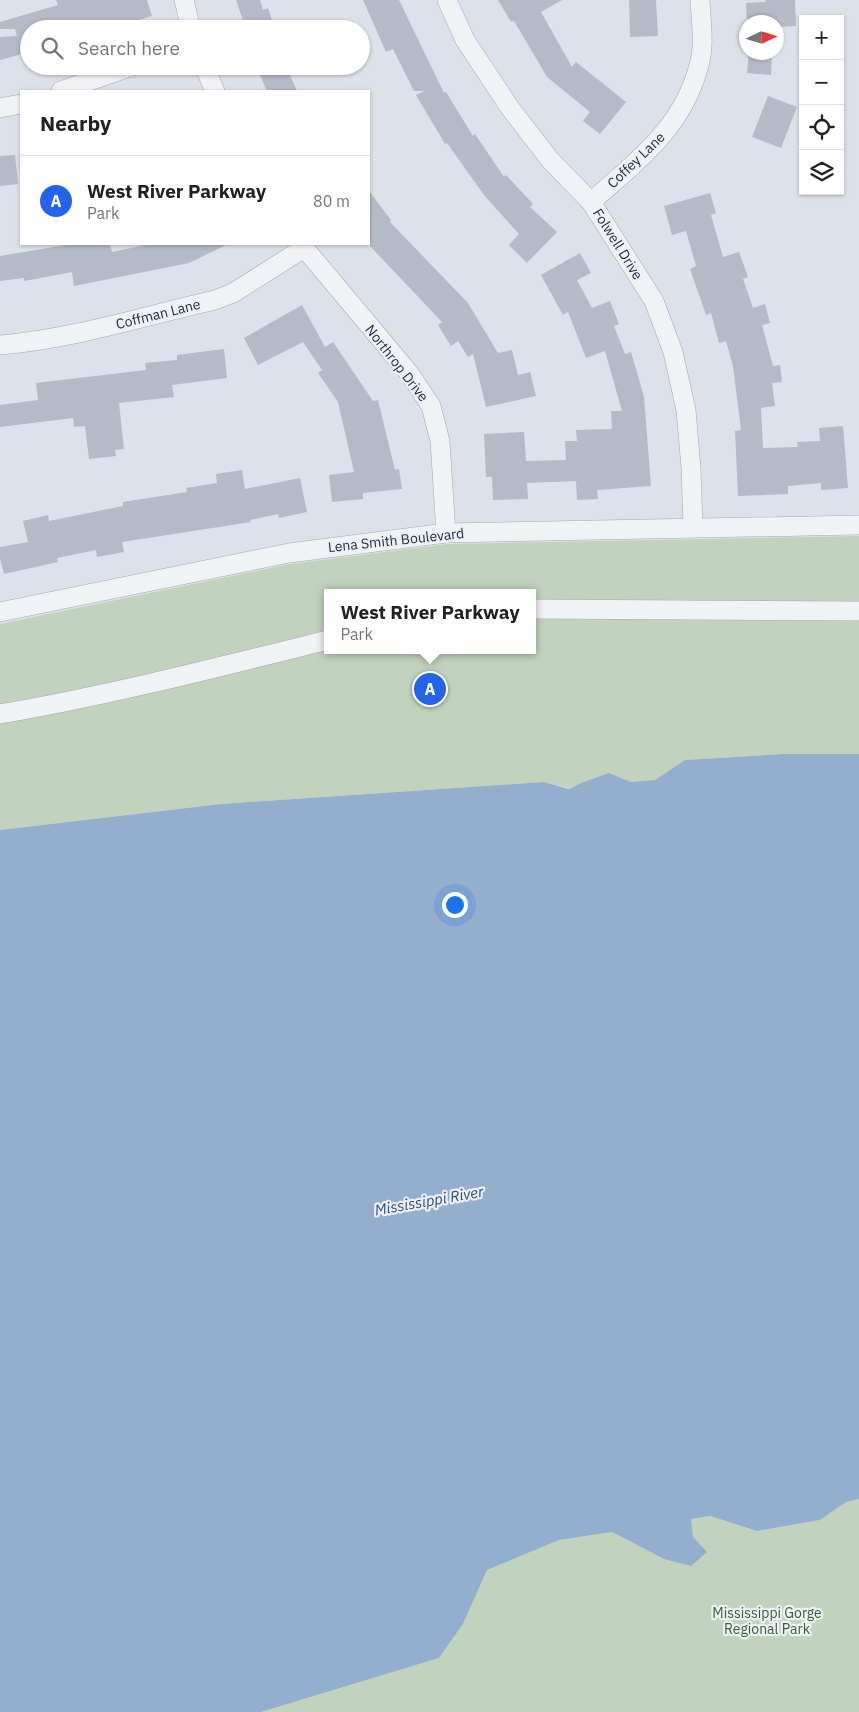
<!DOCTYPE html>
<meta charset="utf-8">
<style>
:root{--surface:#fff;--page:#f6f6f6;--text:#202124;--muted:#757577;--line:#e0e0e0;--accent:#2563eb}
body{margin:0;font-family:"IBM Plex Sans",sans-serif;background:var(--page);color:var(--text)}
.controls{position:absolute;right:15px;top:15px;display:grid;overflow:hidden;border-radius:0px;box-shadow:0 1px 4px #0004}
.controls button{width:45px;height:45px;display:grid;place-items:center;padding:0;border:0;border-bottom:1px solid var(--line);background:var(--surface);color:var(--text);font:25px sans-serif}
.compass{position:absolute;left:739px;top:15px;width:45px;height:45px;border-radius:50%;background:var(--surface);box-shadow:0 1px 4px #0004;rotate:86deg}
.you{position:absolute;left:454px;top:904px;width:18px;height:18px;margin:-12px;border:4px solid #fff;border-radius:50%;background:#1a73e8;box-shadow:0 0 0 8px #1a73e833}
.badge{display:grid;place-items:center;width:32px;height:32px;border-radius:50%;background:var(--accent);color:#fff;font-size:16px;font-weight:700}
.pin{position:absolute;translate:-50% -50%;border:2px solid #fff;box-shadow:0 1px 5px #0006}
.popup{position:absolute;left:324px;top:589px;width:212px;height:65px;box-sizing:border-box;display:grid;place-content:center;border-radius:0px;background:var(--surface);filter:drop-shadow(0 1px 4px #0005);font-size:16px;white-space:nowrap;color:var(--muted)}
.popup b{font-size:19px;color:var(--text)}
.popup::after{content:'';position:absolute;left:50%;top:100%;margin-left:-10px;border:10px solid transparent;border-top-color:var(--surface)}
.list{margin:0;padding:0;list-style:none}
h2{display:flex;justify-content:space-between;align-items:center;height:65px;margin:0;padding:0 20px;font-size:21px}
h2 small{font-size:16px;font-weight:400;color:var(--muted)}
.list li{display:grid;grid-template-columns:32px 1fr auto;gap:15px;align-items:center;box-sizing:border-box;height:90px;padding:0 20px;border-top:1px solid var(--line)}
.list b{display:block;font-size:19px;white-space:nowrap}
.list p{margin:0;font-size:16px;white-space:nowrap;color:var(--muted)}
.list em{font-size:16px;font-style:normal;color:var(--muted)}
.icon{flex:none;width:28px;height:28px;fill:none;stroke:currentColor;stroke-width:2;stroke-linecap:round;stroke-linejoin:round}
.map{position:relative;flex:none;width:859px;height:1712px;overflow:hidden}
.search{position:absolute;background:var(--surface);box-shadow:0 1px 4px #0004;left:20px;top:20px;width:350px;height:55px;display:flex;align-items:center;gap:12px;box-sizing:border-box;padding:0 18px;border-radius:28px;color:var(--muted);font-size:19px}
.panel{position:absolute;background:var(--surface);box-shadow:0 1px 4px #0004;left:20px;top:90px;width:350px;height:155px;border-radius:0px}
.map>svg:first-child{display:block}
.green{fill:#c2d3bd;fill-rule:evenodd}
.water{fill:#94aecd}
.building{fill:#b4bac6}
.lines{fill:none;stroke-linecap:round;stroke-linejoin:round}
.minor-casing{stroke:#a2a8b3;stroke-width:20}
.minor{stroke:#f0f2f6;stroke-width:19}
.labels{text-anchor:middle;stroke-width:4.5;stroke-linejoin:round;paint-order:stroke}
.street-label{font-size:14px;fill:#252e41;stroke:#edf0f6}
.park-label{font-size:14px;fill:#385e31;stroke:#edf0f6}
.water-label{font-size:15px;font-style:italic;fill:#2b4b78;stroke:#edf0f6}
</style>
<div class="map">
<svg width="859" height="1712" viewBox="0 0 859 1712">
<rect width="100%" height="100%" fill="#dde1e9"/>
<g class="green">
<path d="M 859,536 L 859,754 L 783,754 L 685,760 L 655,780 L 631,782 L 609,773 L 569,788 L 544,782 L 221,804 L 0,830 L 0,624 L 290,564 L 447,544 ZM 328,593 L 532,593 L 532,650 L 328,650 Z"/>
<path d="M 859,1499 L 859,1712 L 261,1712 L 439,1658 L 463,1624 L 487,1570 L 559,1540 L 612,1532 L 664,1559 L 693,1537 L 690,1519 L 710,1516 L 757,1531 L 820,1520 L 846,1502 Z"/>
</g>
<path class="water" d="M 783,754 L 859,754 L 859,1499 L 846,1502 L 820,1520 L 757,1531 L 710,1516 L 691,1519 L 693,1537 L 707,1552 L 691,1566 L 664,1559 L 612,1532 L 559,1540 L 487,1570 L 463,1624 L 439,1658 L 261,1712 L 0,1712 L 0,830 L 221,804 L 544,782 L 569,789 L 581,783 L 609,773 L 631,782 L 655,780 L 685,760 Z"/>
<g class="building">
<path d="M 56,0 L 147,0 L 152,16 L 107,29 L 89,29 L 87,23 L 68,29 L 29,29 L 29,62 L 25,63 L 22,54 L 0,60 L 0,37 L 17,36 L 15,29 L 0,29 L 0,22 L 58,5 Z"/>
<path d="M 236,0 L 260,0 L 263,10 L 268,8 L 275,29 L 246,29 Z"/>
<path d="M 363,0 L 399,0 L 444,93 L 446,92 L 473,136 L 475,134 L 504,177 L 506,175 L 533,204 L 530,207 L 557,232 L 527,263 L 509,245 L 519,234 L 484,195 L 447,143 L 445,144 L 416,95 L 424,91 L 414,91 L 393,49 L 386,52 Z"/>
<path d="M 498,0 L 562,0 L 541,12 L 572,67 L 576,62 L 626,102 L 600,134 L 583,121 L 590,112 L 547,77 L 514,21 L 511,22 Z"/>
<path d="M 629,0 L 656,0 L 658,36 L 630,37 Z"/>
<path d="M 765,0 L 795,0 L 796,26 L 776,27 L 776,22 L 747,22 L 746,3 L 766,2 Z"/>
<path d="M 749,52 L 772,52 L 771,75 L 747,73 Z"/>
<path d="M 275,66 L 286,66 L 297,91 L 267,91 L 259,73 Z"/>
<path d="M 768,96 L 797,107 L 781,148 L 752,137 Z"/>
<path d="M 15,155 L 18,184 L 0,186 L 0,156 Z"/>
<path d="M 369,191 L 391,220 L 390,222 L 468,303 L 498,353 L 512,350 L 518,375 L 530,372 L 536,396 L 486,407 L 473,354 L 468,357 L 458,341 L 451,346 L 438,325 L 442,322 L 369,245 Z"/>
<path d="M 710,193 L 716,213 L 711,215 L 723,257 L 739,252 L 748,277 L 743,279 L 753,308 L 765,304 L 770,323 L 762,325 L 773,366 L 780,365 L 782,382 L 772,383 L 775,406 L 761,408 L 763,448 L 798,447 L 797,442 L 820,441 L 819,428 L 843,426 L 848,488 L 821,490 L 821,483 L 788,486 L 788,494 L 738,496 L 735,431 L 741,430 L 733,366 L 726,341 L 719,343 L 711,313 L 706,315 L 690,269 L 696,266 L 686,231 L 672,235 L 664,206 Z"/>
<path d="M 72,244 L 110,244 L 112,252 L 150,244 L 228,244 L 189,263 L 74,286 L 72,272 L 24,281 L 24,278 L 0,281 L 0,256 Z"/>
<path d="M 580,253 L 591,273 L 577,280 L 592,308 L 610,301 L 619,324 L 614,326 L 625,354 L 631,352 L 644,397 L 651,486 L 597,490 L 598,499 L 577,500 L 576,481 L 527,483 L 528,499 L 493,500 L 492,477 L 486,477 L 484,434 L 524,432 L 526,461 L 566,460 L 565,441 L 577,441 L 576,430 L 612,429 L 611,411 L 622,411 L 605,351 L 586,358 L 568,312 L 563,315 L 541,275 Z"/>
<path d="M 302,305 L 325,347 L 333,342 L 373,401 L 378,400 L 395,470 L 399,469 L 402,489 L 363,493 L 363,499 L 332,502 L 329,475 L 354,472 L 338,402 L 318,373 L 322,370 L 303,342 L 258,365 L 244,338 Z"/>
<path d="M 224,349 L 227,378 L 172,385 L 174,397 L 119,403 L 124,449 L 115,450 L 116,456 L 89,459 L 85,426 L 74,427 L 73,418 L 0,427 L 0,405 L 38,400 L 36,383 L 146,370 L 145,363 L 177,360 L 177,355 Z"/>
<path d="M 242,470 L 245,489 L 300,478 L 307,512 L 279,518 L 278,514 L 250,520 L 251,522 L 122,542 L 124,552 L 97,557 L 96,550 L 57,558 L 58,562 L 4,574 L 0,558 L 0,547 L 28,542 L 23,521 L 48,515 L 49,521 L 123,506 L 123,502 L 187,492 L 186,488 L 217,483 L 216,474 Z"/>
</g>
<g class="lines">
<defs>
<g id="minor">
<path d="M 184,0 L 191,29"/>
<path d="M 447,0 L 465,40 L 510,108 L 551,161 L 591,202 L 654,301 L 673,352 L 686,410 L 691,468 L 693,527"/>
<path d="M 204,66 L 215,91"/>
<path d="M 61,91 L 132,66"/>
<path d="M 0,108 L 21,104"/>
<path d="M 591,202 C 637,161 683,128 699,65 C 705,45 701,21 700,0"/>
<path d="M 301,244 L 409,373 L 431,406 L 440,441 L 446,533"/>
<path d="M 0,345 C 73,339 144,316 215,300 L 233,293 L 304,248"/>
<path d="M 532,609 L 859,611"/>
<path d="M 0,612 L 289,553 L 446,533 L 859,525"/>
<path d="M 0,714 C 110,695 219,667 328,640"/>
</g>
</defs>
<use href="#minor" class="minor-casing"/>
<use href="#minor" class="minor"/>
</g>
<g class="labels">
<g class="street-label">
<text transform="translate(636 160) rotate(-44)" y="5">Coffey Lane</text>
<text transform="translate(618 244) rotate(58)" y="5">Folwell Drive</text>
<text transform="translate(158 314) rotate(-14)" y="5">Coffman Lane</text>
<text transform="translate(397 363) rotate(52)" y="5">Northrop Drive</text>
<text transform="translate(396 540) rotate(-6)" y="5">Lena Smith Boulevard</text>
</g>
<g class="park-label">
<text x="767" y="1618">Mississippi Gorge<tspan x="767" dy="16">Regional Park</tspan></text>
</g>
<g class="water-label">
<text transform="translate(429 1201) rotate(-10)" y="5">Mississippi River</text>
</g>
</g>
</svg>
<div class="controls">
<button>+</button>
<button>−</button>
<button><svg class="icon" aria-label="locate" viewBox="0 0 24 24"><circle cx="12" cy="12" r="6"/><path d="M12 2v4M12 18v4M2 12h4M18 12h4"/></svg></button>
<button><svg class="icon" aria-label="layers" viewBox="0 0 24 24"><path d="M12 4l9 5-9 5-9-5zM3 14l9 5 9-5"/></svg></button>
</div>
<svg class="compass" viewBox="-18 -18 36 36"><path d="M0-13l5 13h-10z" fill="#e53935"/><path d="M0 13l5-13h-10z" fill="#757577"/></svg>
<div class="you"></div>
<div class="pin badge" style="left:430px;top:689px">A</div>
<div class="popup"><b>West River Parkway</b>Park</div>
<div class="search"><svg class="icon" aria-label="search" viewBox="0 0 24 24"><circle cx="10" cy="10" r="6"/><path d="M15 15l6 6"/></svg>Search here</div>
<section class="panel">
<h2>Nearby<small></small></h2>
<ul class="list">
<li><span class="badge">A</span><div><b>West River Parkway</b><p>Park</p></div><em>80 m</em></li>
</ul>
</section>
</div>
